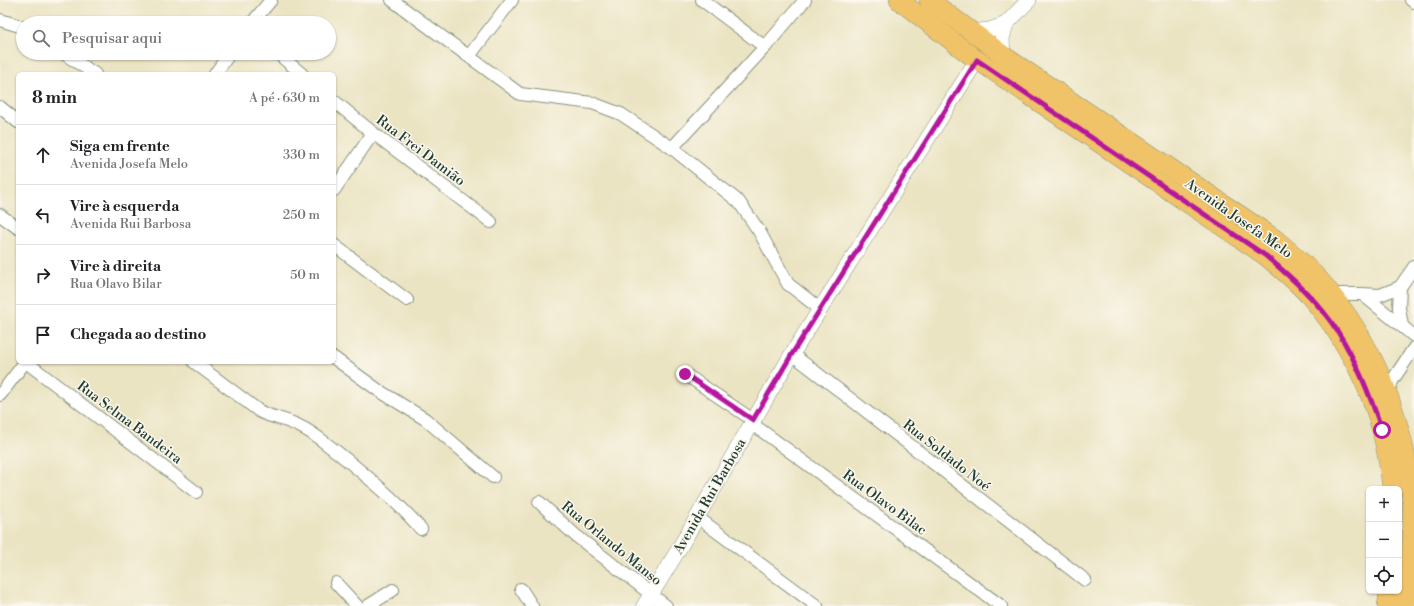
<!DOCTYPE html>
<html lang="pt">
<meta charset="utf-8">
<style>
:root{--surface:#fff;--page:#f2f2f2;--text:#202124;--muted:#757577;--line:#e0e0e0}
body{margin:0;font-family:"Libre Bodoni",serif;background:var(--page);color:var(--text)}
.controls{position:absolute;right:12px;bottom:12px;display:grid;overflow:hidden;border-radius:6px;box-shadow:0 1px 3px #0004}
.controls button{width:36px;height:36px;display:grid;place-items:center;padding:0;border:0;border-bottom:1px solid var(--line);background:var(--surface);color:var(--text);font:20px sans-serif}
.stop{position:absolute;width:12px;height:12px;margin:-9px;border:3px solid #b5179e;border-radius:50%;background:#fff}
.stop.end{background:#b5179e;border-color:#fff;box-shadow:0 1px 4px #0008}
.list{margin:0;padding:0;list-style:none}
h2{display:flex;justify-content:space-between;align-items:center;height:52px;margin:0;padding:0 16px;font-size:17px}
h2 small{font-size:13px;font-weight:400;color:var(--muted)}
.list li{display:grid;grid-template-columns:26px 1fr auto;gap:12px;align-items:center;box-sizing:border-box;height:60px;padding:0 16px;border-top:1px solid var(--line)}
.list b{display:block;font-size:15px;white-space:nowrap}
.list p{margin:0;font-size:13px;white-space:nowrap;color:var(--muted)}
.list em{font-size:13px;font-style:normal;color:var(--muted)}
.icon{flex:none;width:22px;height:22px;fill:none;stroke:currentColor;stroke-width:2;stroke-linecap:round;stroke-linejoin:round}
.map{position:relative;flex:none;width:1414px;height:606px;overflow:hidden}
.search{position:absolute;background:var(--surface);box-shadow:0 1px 3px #0004;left:16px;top:16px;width:320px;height:44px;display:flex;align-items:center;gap:10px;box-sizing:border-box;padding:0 14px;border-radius:22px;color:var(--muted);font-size:15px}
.panel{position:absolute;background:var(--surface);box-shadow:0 1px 3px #0004;left:16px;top:72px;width:320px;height:292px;border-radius:6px}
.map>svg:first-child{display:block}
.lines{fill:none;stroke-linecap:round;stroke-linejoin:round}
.minor-casing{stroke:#85907c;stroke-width:14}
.tertiary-casing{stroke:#85907c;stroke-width:16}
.primary-casing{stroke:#85907c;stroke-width:20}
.minor{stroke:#fff;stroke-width:12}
.tertiary{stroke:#fff;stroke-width:15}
.primary{stroke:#f0c369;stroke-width:19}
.route{stroke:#b5179e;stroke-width:5}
.labels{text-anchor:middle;stroke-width:3;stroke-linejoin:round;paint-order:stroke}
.street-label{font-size:14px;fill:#1f3d34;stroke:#fbf7ec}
</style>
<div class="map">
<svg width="1414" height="606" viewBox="0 0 1414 606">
<rect width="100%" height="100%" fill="#fbf7ec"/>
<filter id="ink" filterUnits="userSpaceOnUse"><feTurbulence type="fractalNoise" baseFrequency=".025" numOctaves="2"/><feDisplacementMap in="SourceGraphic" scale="8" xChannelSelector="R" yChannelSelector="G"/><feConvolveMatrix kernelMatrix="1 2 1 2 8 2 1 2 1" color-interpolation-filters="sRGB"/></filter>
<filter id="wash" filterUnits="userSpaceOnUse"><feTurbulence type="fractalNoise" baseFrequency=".012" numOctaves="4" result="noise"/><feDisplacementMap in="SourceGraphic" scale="16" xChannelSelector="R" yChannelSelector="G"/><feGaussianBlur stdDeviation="0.9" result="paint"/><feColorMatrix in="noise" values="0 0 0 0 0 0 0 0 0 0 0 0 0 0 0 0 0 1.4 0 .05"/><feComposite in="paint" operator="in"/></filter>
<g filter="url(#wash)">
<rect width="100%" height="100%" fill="#ebe4c3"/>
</g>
<g filter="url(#ink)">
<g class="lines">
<defs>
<g id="minor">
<path d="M 392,0 L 520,94 L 592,103 L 621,114 L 672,148 L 739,202 L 759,231 L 788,284 L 820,309"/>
<path d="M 702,0 L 765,47"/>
<path d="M 1411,0 L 1414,2"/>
<path d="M 0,20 L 23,27"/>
<path d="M 252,23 L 271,0"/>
<path d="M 63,53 L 95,74"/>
<path d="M 277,53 L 302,74"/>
<path d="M 469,56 L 512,0"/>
<path d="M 215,74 L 230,53"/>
<path d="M 334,101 L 373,133 L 491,222"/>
<path d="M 0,107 L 18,122"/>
<path d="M 672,148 L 765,47 L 805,0"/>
<path d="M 334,190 L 373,133"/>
<path d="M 0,215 L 18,228"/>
<path d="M 334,245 L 407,300"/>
<path d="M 1331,294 L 1362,294 L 1414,336"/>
<path d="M 1362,294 L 1380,295 L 1400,287"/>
<path d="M 1402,326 L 1399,308 L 1400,287 L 1414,267"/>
<path d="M 792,354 L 1085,580"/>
<path d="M 334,358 L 378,390 L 425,419 L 493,477"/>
<path d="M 26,362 L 196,492"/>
<path d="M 194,362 L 259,411 C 272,418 286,419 299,426 C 313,432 325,443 337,452 C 367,476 396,500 421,529"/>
<path d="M 685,374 L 753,420"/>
<path d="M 0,395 L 25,362"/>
<path d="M 1388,396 L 1392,381 L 1414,348"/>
<path d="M 751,423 L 1001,606"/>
<path d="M 539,502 L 575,535 L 666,606"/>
<path d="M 697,517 L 817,606"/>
<path d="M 336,583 L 357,606"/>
<path d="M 521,589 L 532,606"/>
<path d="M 368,606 L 393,590"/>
</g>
<g id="tertiary">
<path d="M 971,32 L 989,30 L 1006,24 L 1029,0"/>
<path d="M 1003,56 L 1002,39 L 1006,24"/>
<path d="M 644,606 L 677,552 L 792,354 L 977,60"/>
</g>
<g id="primary">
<path d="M 899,0 L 973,57 L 1266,256 C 1285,272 1304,288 1319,307 C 1346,341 1372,390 1382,432 C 1387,451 1390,470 1392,489"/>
<path d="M 929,0 L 1007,58 L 1275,239 C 1295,256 1315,273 1331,294 C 1378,352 1407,429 1412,503 C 1414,538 1410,572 1405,606"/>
<path d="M 1387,606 L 1389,591"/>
</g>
</defs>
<use href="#minor" class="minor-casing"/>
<use href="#tertiary" class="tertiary-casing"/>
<use href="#primary" class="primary-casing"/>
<use href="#minor" class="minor"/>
<use href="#tertiary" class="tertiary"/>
<use href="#primary" class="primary"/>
</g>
</g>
<g class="lines" filter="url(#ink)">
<path class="route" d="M 685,374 L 753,420 L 792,354 L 977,60 L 1266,256 C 1293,279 1319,302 1338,332 C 1357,362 1370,396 1382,430"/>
</g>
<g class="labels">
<g class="street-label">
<text transform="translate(421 150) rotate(37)" y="5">Rua Frei Damião</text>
<text transform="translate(1239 218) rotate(35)" y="5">Avenida Josefa Melo</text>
<text transform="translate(130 422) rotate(37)" y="5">Rua Selma Bandeira</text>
<text transform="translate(947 455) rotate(38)" y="5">Rua Soldado Noé</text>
<text transform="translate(709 496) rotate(-60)" y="5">Avenida Rui Barbosa</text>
<text transform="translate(885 502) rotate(36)" y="5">Rua Olavo Bilac</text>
<text transform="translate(612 543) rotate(39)" y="5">Rua Orlando Manso</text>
</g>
</g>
</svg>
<div class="controls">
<button>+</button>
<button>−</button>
<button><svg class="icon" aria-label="locate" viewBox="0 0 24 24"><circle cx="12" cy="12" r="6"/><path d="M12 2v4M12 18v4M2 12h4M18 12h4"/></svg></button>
</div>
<div class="stop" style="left:1382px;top:430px"></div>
<div class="stop end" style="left:685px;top:374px"></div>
<div class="search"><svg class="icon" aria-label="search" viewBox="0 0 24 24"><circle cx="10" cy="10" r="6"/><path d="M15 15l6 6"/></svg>Pesquisar aqui</div>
<section class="panel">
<h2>8 min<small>A pé · 630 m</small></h2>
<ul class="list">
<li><svg class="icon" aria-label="ahead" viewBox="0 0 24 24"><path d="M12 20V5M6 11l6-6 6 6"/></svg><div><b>Siga em frente</b><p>Avenida Josefa Melo</p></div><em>330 m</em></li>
<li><svg class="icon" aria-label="left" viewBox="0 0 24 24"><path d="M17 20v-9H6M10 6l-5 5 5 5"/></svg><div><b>Vire à esquerda</b><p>Avenida Rui Barbosa</p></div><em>250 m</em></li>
<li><svg class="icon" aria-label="right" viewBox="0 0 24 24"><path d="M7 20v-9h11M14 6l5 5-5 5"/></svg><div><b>Vire à direita</b><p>Rua Olavo Bilar</p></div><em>50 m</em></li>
<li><svg class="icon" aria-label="arrive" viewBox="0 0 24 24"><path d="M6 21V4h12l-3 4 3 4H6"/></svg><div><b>Chegada ao destino</b></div></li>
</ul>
</section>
</div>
